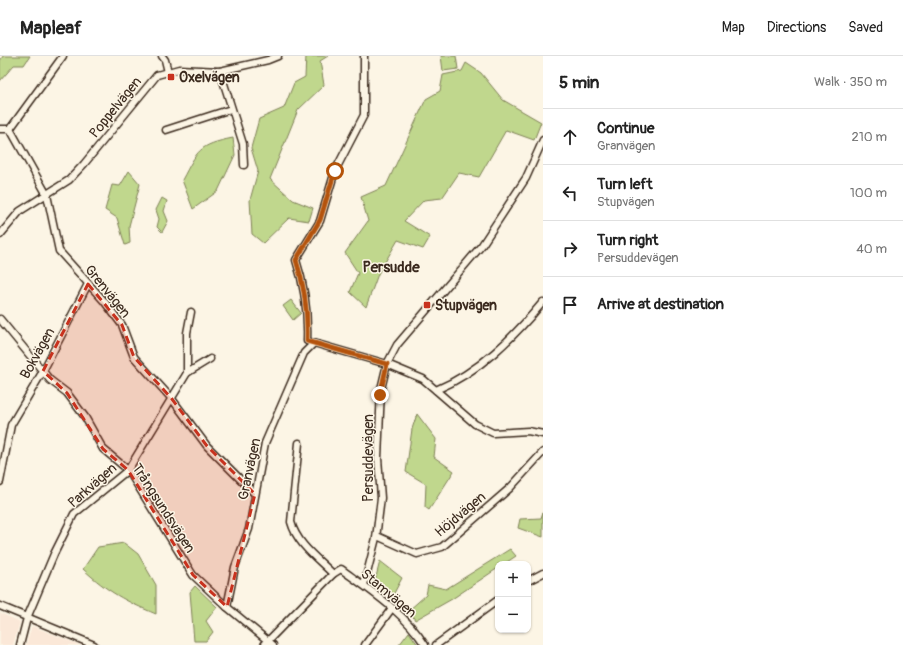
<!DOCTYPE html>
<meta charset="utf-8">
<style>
:root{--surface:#fff;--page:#f2f2f2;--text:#222;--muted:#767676;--line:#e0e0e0}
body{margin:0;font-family:Pangolin,sans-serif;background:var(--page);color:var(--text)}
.controls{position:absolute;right:12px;bottom:12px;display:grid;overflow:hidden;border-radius:8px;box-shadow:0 1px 3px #0004}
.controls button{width:36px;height:36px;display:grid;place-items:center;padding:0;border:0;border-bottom:1px solid var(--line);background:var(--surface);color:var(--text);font:20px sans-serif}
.stop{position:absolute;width:12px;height:12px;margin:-9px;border:3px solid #b45309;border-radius:50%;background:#fff}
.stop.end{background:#b45309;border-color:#fff;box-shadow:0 1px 4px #0008}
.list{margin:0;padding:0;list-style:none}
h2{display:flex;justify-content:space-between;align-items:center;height:52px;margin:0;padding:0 16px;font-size:17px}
h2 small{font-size:13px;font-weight:400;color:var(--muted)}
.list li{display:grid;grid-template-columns:26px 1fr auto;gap:12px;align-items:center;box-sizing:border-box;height:56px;padding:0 16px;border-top:1px solid var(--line)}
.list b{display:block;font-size:15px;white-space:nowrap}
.list p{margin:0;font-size:13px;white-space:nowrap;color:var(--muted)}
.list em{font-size:13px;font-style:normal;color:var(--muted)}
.icon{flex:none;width:22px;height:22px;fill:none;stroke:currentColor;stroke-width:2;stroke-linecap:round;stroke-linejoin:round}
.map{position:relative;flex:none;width:543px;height:589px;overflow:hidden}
header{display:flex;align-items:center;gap:24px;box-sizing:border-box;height:56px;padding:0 20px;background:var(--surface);border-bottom:1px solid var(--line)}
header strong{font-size:19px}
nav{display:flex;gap:22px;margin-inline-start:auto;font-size:14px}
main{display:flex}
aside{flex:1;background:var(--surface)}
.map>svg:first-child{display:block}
.built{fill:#fbe8d8}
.green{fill:#c0d78d;stroke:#7e8056}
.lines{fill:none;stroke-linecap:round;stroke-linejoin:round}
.minor-casing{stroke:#3b2a1e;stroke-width:9}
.minor{stroke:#fcf5e5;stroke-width:6}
.route{stroke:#b45309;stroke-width:5}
.marked{fill:#c8321e;fill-opacity:0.2;stroke:#c8321e;stroke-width:3;stroke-dasharray:8 5;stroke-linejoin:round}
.poi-dot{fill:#c8321e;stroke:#fcf5e5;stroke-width:1.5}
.labels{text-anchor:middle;stroke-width:3;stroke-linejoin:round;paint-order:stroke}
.poi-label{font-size:14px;font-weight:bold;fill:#3b2a1e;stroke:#fcf5e5;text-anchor:start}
.street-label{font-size:14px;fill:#3b2a1e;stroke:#fcf5e5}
.neighbourhood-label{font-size:15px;font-weight:bold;fill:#3b2a1e;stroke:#fcf5e5}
</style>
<header>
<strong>Mapleaf</strong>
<nav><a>Map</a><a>Directions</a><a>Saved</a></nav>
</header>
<main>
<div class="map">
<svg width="543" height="589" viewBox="0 0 543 589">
<rect width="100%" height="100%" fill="#fcf5e5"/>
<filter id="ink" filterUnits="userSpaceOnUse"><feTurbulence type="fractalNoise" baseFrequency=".025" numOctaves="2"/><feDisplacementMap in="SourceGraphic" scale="8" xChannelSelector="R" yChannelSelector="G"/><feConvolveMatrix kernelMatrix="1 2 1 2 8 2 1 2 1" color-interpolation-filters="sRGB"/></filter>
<g filter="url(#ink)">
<g class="built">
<path d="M 0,557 L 20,566 L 13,589 L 0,589 Z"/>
<path d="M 32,570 L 80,589 L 26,589 Z"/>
</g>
<g class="green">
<path d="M 3,0 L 30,0 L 24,9 L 14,9 L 0,25 L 0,5 Z"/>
<path d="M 306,0 L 328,0 L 320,5 L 324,29 L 298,54 L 270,123 L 293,144 L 313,152 L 309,165 L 289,162 L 263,187 L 252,178 L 250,144 L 258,115 L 251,92 L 259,63 L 284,52 L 294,27 L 305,21 Z"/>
<path d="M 441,0 L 456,0 L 458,13 L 443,15 Z"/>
<path d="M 466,7 L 481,17 L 503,44 L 541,66 L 534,84 L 506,74 L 479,121 L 459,117 L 442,142 L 424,144 L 404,165 L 430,181 L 423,193 L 398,184 L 378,218 L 366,251 L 350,236 L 358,217 L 345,197 L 368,165 L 361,141 L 386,130 L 426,43 L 440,35 L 443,19 L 462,15 Z"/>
<path d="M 233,82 L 235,99 L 218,135 L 193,153 L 182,124 C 198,94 198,89 233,82 Z"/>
<path d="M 129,115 L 140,128 L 129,170 L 130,187 L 125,189 L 117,162 L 105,154 L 112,129 L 120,130 Z"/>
<path d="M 162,142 L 167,145 L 164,155 L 168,165 L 162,176 L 157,171 L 159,163 L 156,154 Z"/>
<path d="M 291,244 L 301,257 L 293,264 L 283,250 Z"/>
<path d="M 417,358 L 436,383 L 434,401 L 454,415 L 429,454 L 425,451 L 426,428 L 406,416 L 412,373 Z"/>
<path d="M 543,456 L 543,481 L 518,472 L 520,463 L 541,462 Z"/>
<path d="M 124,487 L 138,498 L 156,529 L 156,558 C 125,545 108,536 83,513 L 98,491 Z"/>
<path d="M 510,493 L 516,500 L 504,508 L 498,508 L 498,512 L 452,543 L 415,564 L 409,554 L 426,539 L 428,529 L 446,533 Z"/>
<path d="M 380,505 L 402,522 L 392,541 L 374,529 Z"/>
<path d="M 195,530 L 217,551 L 206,565 L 213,576 L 206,585 L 194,585 L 190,536 Z"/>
<path d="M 409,576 L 418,589 L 399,589 Z"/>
</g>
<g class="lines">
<defs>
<g id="minor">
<path d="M 162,0 L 165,4 L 168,16"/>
<path d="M 364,0 L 364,59 L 335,115 L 320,165 L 296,204 C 305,231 308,257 307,285 L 387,308 L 423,323 L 475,368 L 493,377 L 528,375 L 543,378"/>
<path d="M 220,15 L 243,88 L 244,109"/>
<path d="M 0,73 L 10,73 L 47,139 L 59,195 L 104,245 L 122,269 L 134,301 L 172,343 L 207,390 L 255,438"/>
<path d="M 10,73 L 63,0"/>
<path d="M 166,74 L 231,53"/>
<path d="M 0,179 L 20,155 L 69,124 L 84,108 L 157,19 L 179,13 L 220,15 L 268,4 L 278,0"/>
<path d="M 0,263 L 50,324 L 67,337 L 85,361 L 103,393 L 128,414 L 193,519 L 227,551 L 273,589"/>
<path d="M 187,317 L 187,277 L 191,256"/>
<path d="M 436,334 C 479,316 513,282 543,246"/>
<path d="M 299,387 L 291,466 C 297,488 317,502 333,518"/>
<path d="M 0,426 L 11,369 L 43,315 L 88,228"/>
<path d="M 377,480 L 417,498 L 442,491 L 510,432 L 543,396"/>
<path d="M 528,525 L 543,517"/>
<path d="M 364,529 L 376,482 L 381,442 L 378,402 L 381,333 L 387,308 L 397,289 L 482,189 L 526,122 L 543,84"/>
<path d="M 0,550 L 94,589"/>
<path d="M 227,551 L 235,511 L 249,473 L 265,387 L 304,297 L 314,287"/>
<path d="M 20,589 L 27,562 L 54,498 L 74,458 L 128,414 L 187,317 L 210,303"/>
<path d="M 264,589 L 333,518 L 341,513 C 371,535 405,557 425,589"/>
<path d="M 365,589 L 392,552"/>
<path d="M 436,589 L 498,544"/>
</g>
</defs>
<use href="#minor" class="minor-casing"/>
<use href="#minor" class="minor"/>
</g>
</g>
<g class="lines" filter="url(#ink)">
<path class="route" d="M 335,115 L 320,164 L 296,204 C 305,231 308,257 307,285 L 387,308 L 380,339"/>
</g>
<path class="marked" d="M 88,228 L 122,269 L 134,301 L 172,343 L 207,390 L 255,438 L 227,551 L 193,519 L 128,414 L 103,393 L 67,337 L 43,315 Z"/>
<g class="poi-dot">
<rect x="167" y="17" width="8" height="8" rx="2"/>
<rect x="423" y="245" width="8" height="8" rx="2"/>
</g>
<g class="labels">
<g class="poi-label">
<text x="179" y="26">Oxelvägen</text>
<text x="435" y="254">Stupvägen</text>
</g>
<g class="street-label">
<text transform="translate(115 51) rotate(-51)" y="5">Poppelvägen</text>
<text transform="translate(108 235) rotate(51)" y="5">Grenvägen</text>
<text transform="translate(37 297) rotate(-61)" y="5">Bokvägen</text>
<text transform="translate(368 402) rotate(-90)" y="5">Persuddevägen</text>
<text transform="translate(249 413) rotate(-78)" y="5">Granvägen</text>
<text transform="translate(92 429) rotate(-41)" y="5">Parkvägen</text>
<text transform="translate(164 452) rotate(57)" y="5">Trångsundsvägen</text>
<text transform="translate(460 458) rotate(-40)" y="5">Höjdvägen</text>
<text transform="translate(389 537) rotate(40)" y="5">Stamvägen</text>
</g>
<g class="neighbourhood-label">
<text x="391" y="216">Persudde</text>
</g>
</g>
</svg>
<div class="controls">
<button>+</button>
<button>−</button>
</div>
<div class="stop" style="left:335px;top:115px"></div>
<div class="stop end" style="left:380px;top:339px"></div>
</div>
<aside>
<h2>5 min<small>Walk · 350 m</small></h2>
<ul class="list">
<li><svg class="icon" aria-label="ahead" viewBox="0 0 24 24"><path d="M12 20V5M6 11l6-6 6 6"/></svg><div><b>Continue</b><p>Granvägen</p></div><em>210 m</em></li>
<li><svg class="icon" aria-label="left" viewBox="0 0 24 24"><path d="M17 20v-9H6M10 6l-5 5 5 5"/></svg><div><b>Turn left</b><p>Stupvägen</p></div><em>100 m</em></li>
<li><svg class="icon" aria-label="right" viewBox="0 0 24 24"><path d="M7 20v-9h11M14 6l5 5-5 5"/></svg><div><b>Turn right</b><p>Persuddevägen</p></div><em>40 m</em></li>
<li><svg class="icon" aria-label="arrive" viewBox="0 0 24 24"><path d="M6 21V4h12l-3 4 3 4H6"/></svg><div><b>Arrive at destination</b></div></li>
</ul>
</aside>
</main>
